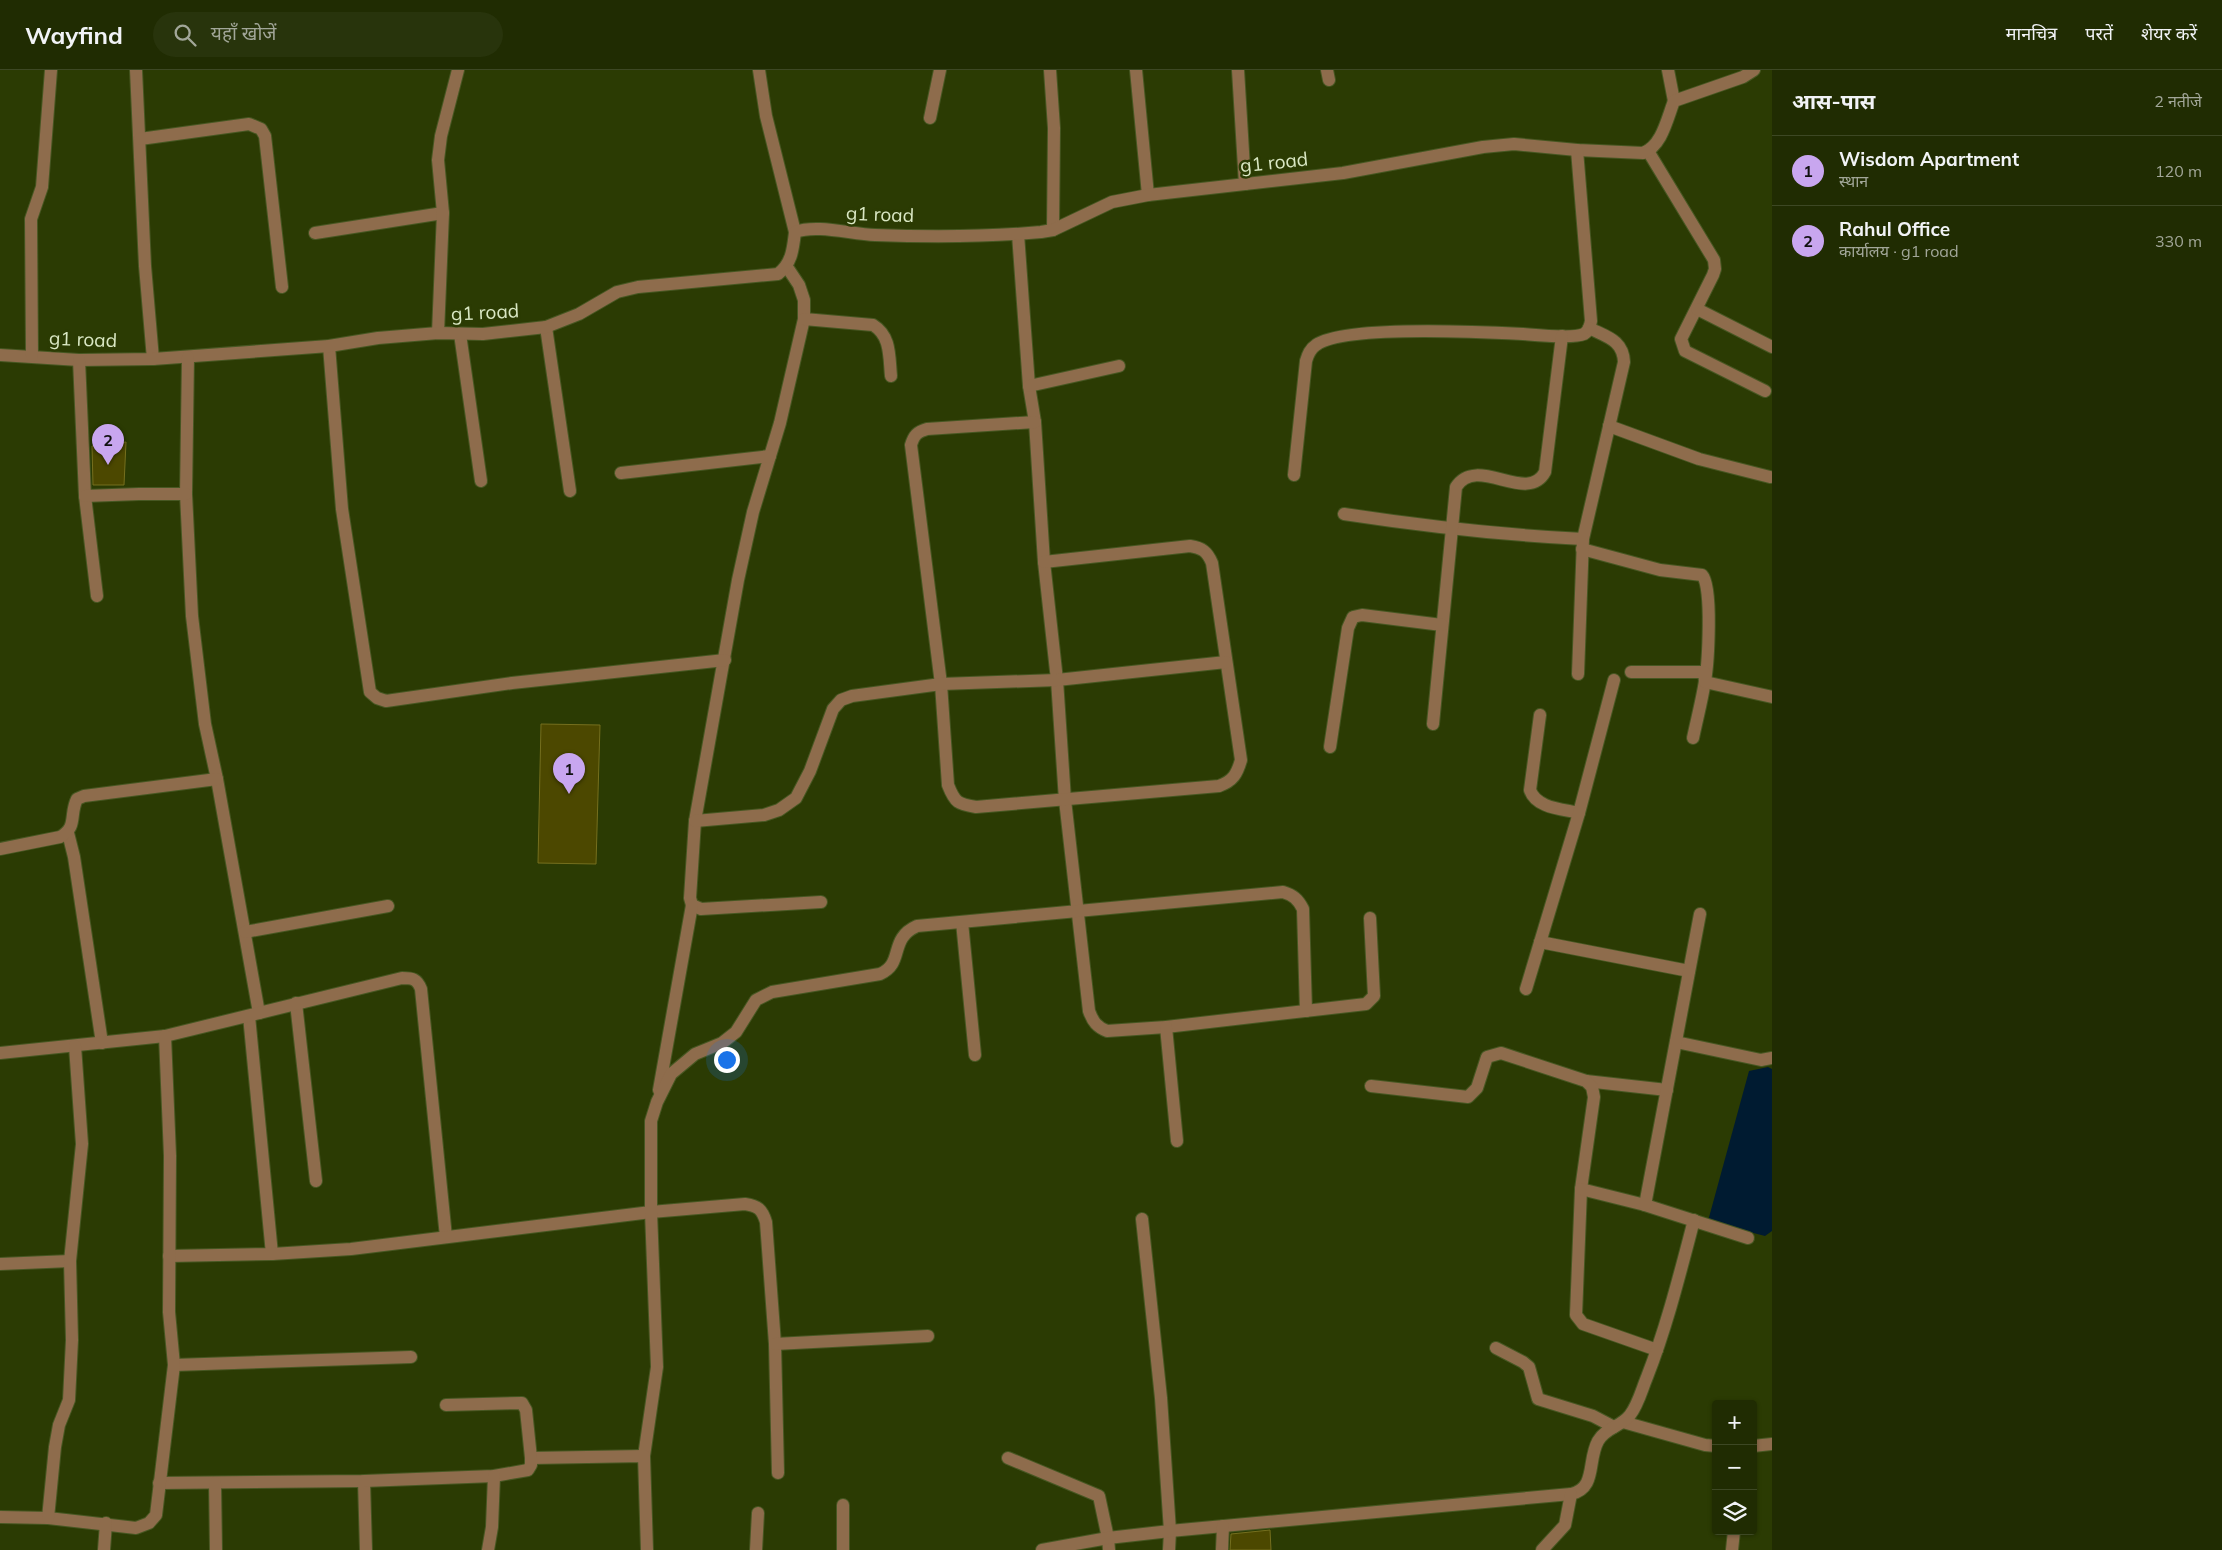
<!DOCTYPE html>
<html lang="hi">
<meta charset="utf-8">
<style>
:root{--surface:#202c02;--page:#28340c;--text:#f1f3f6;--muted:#a2a799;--line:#3d4824;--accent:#c8a6ef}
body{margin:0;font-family:Mulish,"Noto Sans Devanagari",sans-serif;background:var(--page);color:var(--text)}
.controls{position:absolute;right:15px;bottom:15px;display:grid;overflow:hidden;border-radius:5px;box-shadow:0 1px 4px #0004}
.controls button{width:45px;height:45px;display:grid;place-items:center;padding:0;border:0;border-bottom:1px solid var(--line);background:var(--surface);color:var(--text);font:25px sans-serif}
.you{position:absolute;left:726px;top:989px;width:18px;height:18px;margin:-12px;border:4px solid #fff;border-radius:50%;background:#1a73e8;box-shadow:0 0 0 8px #1a73e833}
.badge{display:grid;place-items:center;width:32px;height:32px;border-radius:50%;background:var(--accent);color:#111;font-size:16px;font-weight:700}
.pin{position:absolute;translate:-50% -41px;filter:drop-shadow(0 1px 2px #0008)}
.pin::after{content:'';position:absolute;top:26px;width:18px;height:15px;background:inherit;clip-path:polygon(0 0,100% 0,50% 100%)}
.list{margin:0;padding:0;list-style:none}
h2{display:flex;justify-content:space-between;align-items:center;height:65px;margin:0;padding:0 20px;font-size:21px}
h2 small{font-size:16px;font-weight:400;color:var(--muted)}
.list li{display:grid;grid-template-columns:32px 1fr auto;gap:15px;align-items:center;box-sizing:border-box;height:70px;padding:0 20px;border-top:1px solid var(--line)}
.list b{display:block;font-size:19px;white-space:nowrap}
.list p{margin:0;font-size:16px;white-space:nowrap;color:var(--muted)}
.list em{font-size:16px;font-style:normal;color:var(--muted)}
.icon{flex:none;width:28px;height:28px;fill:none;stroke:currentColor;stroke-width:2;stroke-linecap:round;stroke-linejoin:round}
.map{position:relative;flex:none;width:1772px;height:1480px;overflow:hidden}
header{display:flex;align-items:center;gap:30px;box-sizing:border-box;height:70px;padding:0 25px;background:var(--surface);border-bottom:1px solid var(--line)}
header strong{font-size:24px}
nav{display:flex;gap:28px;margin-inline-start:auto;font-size:18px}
.search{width:350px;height:45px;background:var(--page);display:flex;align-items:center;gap:12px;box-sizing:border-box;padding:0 18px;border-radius:28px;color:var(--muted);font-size:19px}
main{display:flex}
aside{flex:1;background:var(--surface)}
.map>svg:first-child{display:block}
.water{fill:#001b31}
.building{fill:#4c4800;stroke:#756f1e}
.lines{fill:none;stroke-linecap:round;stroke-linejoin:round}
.minor-casing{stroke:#475722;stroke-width:14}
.minor{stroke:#8e6c4c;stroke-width:12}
.labels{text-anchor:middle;stroke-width:5;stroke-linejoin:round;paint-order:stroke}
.street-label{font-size:19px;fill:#dae8c4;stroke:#2b3b03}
</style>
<header>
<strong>Wayfind</strong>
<div class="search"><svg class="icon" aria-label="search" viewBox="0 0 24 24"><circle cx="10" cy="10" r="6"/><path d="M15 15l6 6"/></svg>यहाँ खोजें</div>
<nav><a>मानचित्र</a><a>परतें</a><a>शेयर करें</a></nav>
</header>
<main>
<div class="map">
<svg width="1772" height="1480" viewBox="0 0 1772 1480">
<rect width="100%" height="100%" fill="#2b3b03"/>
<path class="water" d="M 1768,997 L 1772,999 L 1772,1161 L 1765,1166 L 1708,1151 L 1749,1001 Z"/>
<g class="building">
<path d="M 126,372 L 124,415 L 93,415 L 92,376 Z"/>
<path d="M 541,654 L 600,655 L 596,794 L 538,793 Z"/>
<path d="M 1270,1460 L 1271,1480 L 1230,1480 L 1231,1464 Z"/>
</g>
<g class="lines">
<defs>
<g id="minor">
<path d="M 136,0 L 145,196 L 153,289"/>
<path d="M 759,0 L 766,46 L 795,162"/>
<path d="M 1050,0 L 1054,58 L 1053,160"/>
<path d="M 1136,0 L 1148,125"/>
<path d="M 1238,0 L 1245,114"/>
<path d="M 1327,0 L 1329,10"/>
<path d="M 1668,0 L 1674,31"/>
<path d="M 930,48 L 940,0"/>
<path d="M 140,69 L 249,54 L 261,59 L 265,66 L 282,217"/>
<path d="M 1648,81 L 1714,190 L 1715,199 L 1713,205 L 1681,269 L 1685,281 L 1765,321"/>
<path d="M 315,163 L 443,143"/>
<path d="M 1018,164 L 1029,316 L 1035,352 L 1044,492 L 1057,610 L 1065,730 L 1089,941 C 1093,952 1097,957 1107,961 L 1166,957 L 1366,934 L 1374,926 L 1370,848"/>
<path d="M 787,197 L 799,215 L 804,230 L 804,249 L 780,353 L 753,442 L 738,510 L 695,751 L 690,828 L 692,835 L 701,839 L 821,832"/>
<path d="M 1697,239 L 1772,277"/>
<path d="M 804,249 L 873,255 C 891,266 889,286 891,306"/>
<path d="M 546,257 L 570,421"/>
<path d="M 438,263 L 443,143 L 438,90 L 441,66 L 458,0"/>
<path d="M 460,264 L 481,411"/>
<path d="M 329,276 L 342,439 L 370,622 L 377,628 L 386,631 L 512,613 L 725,590"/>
<path d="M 0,285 L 79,290 L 153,289 L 329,276 L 378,268 L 438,263 L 483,264 L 546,257 L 579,244 L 617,222 L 638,217 L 778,204 C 792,193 793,179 795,162 C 817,154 850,164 875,165 C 929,167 986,167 1041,162 L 1053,160 L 1112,132 L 1148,125 L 1343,103 L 1483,77 L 1514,74 L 1577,80 L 1643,83 C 1662,76 1667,49 1674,31 L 1743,7 L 1754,0"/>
<path d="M 32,286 L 31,149 L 42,117 L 51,0"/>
<path d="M 188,287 L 186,424 L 192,546 L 205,654 L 217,709 L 259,943"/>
<path d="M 79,290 L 85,426 L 97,526"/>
<path d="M 1029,316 L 1119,296"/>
<path d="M 1035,352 L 927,359 C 917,362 914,365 911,375 L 941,614 L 948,715 C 955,733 958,734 976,737 L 1219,716 C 1233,711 1237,704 1241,690 L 1212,493 C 1207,481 1202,478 1190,476 L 1044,492"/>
<path d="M 1609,356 L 1699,389 L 1770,407"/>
<path d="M 621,403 L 770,386"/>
<path d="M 1294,405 L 1306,291 C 1308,284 1310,279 1316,275 C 1344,255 1484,262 1523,264 C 1536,265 1573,269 1584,264 C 1589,261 1590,256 1591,251 L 1577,80"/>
<path d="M 85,426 L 139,424 L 186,424"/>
<path d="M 1344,444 C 1423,456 1502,465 1583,469"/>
<path d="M 1582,479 L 1660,500 L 1702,505 C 1713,516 1708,594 1705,611 C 1702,630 1697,649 1693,668"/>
<path d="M 1631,602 L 1704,602 L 1705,612 L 1772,627"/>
<path d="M 1578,604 L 1583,469 L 1624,292 C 1623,270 1607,267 1589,258"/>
<path d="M 1540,645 L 1530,720 C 1536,738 1562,739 1579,743"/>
<path d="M 1433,654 L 1456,417 C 1477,384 1527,435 1545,402 L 1562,266"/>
<path d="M 1330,677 L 1348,558 L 1353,547 L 1362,545 L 1442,555"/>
<path d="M 695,751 L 764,745 L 779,740 L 796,728 L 810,701 L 833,639 L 841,630 L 852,626 L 941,614 L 1057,610 L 1226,592"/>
<path d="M 68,763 L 74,787 L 102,973"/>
<path d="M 0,779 L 60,767 C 78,757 69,745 77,729 L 84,726 L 217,709"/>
<path d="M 962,852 L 975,985"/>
<path d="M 245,862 L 388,836"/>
<path d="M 1540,872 L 1689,901"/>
<path d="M 1526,919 L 1579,743 L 1614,610"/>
<path d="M 296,933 L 316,1111"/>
<path d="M 249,946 L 272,1184"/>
<path d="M 1166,957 L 1177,1071"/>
<path d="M 1676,972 L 1761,990 L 1772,988"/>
<path d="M 0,983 L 165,966 L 402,908 C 413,908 417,909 421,919 L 446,1167"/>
<path d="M 1586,1011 L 1667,1020"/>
<path d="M 1371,1016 L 1468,1027 L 1477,1018 L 1487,987 L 1501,983 L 1586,1011 L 1592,1017 L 1594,1027 L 1581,1119 L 1576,1245 L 1583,1254 L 1657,1280"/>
<path d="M 659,1020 L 692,835"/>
<path d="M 1581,1119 L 1645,1135 L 1748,1168"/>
<path d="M 1645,1135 L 1700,844"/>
<path d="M 1142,1149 L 1161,1328 L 1170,1461 L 1169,1480"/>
<path d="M 169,1186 L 272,1184 L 351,1179 L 651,1142 L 745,1134 C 758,1136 762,1139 766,1152 L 775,1274 L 778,1403"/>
<path d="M 0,1194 L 70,1191"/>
<path d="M 775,1274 L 928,1266"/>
<path d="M 1496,1278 L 1523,1292 L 1529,1297 L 1538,1329 L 1593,1346 L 1614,1357"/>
<path d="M 174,1295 L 411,1287"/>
<path d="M 1623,1352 L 1705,1375 L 1716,1376"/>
<path d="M 1753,1376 L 1772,1374"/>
<path d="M 644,1386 L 657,1297 L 651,1142 L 651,1051 L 657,1032 L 671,1004 L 695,984 L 722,973 L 736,962 L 756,930 L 772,922 L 880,904 C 905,893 888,869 917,856 L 1283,822 C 1293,825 1298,829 1303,839 L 1306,941"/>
<path d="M 531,1388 L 644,1386 L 647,1480"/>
<path d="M 1008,1388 L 1099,1426 L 1108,1468 L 1109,1480"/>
<path d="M 364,1411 L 366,1480"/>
<path d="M 159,1413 L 364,1411 L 494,1406 L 528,1400 L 531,1395 L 531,1388 L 526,1340 L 522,1333 L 446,1335"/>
<path d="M 215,1413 L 216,1480"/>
<path d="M 0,1447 L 48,1448 L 136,1458 L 149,1453 L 156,1445 L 174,1295 L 169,1242 L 170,1086 L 165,966"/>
<path d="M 48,1448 L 55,1377 L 59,1355 L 69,1330 L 72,1270 L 70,1191 L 82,1074 L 75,976"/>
<path d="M 104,1480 L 106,1453"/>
<path d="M 488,1480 L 492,1457 L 494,1406"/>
<path d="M 756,1480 L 758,1443"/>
<path d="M 843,1480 L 843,1435"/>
<path d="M 1042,1480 L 1108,1468 L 1170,1461 L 1571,1424 C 1597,1418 1587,1391 1598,1371 C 1606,1357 1621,1357 1630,1345 C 1638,1335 1642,1319 1647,1307 C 1667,1256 1680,1203 1694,1150"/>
<path d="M 1222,1480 L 1223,1456"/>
<path d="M 1542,1480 L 1565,1455 L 1571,1424"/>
<path d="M 1732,1480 L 1734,1461"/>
</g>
</defs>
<use href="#minor" class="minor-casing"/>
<use href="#minor" class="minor"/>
</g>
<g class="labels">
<g class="street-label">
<text transform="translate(1274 92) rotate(-6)" y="7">g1 road</text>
<text transform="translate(880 144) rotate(2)" y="7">g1 road</text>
<text transform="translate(485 242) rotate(-3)" y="7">g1 road</text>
<text transform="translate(83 269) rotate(2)" y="7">g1 road</text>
</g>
</g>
</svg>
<div class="controls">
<button>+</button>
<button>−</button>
<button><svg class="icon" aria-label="layers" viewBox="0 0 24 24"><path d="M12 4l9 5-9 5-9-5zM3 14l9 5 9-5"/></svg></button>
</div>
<div class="you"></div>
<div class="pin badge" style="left:569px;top:724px">1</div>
<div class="pin badge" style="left:108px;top:395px">2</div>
</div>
<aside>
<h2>आस-पास<small>2 नतीजे</small></h2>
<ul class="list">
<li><span class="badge">1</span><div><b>Wisdom Apartment</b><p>स्थान</p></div><em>120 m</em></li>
<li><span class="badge">2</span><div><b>Rahul Office</b><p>कार्यालय · g1 road</p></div><em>330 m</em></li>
</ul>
</aside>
</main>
